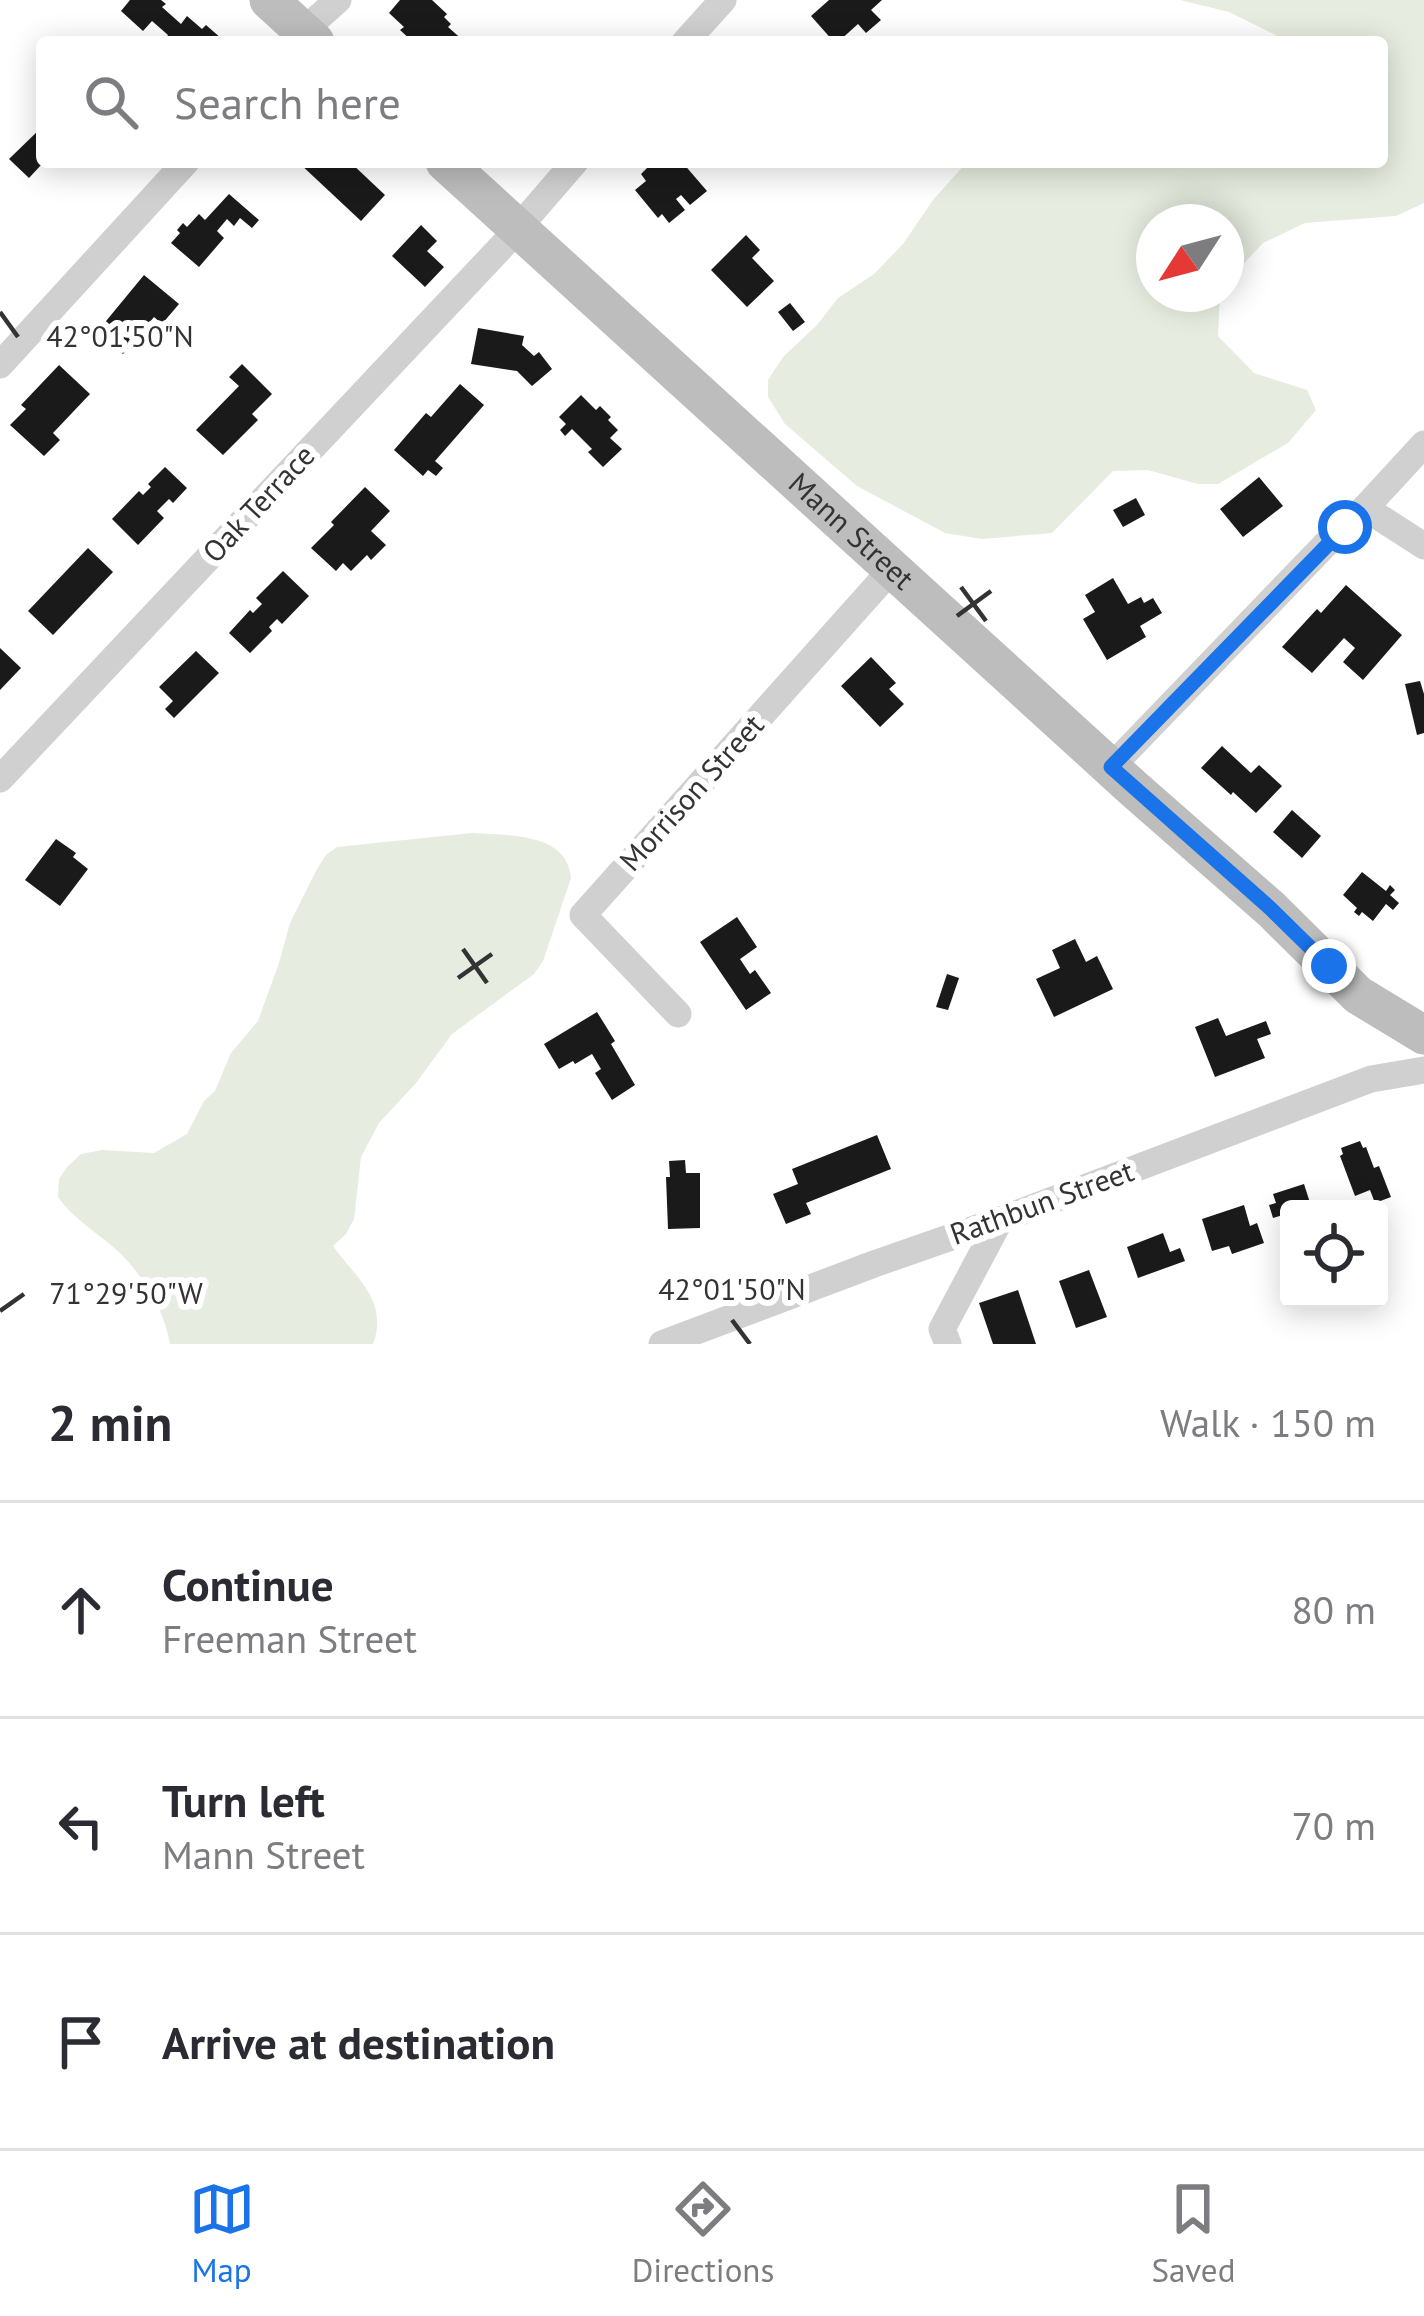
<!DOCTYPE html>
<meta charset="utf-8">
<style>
:root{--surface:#fff;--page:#f2f2f3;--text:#2b2b33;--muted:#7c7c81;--line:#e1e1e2;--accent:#1a73e8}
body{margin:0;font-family:"PT Sans",sans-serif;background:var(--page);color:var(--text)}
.controls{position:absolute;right:36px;bottom:36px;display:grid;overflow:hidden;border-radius:12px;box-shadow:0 6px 30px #0003}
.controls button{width:108px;height:108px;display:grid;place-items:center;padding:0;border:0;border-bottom:3px solid var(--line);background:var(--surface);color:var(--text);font:60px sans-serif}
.compass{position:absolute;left:1136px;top:204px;width:108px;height:108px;border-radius:50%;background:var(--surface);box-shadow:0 6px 30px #0003;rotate:234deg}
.stop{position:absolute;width:36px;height:36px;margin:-27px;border:9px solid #1a73e8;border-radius:50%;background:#fff}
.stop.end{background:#1a73e8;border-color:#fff;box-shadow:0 3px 12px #0008}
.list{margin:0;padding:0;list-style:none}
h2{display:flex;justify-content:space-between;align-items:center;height:156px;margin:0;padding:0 48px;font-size:51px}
h2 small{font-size:39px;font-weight:400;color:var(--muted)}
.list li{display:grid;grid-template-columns:78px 1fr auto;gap:36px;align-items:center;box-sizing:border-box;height:216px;padding:0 48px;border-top:3px solid var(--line)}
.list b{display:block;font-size:45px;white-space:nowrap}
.list p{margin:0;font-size:39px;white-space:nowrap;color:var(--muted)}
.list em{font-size:39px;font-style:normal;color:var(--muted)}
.icon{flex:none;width:66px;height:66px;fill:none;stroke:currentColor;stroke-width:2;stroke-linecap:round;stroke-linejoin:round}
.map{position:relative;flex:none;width:1424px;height:1344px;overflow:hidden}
.search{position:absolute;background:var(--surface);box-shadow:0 6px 30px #0003;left:36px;right:36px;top:36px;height:132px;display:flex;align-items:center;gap:30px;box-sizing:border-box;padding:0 42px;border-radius:12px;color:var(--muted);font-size:45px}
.sheet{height:804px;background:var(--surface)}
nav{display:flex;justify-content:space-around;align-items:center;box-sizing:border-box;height:168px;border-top:3px solid var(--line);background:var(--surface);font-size:33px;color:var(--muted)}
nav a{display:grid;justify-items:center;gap:6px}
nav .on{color:var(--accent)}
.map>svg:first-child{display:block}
.green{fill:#e6ecdf}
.building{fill:#1a1a1a}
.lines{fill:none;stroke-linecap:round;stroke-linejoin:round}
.street{stroke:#d0d0d0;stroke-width:27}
.secondary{stroke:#bdbdbd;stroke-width:39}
.route{stroke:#1a73e8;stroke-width:15}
.ticks{fill:none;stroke:#333;stroke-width:4.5}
.labels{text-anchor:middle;stroke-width:12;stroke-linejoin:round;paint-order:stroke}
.street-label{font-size:30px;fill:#333;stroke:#fff}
.ticks-label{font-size:30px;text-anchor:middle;fill:#333;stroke:#fff;stroke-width:12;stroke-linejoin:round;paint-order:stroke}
</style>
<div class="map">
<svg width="1424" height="1344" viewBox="0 0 1424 1344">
<rect width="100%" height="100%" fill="#fff"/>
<g class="green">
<path d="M 1180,0 L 1424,0 L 1424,203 L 1396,216 L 1305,223 L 1263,243 L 1226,283 L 1226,222 L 1154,222 L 1154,294 L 1220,294 L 1218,336 L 1254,373 L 1307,390 L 1316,410 L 1288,443 L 1218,484 L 1198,484 L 1148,470 L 1113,471 L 1052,533 L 982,539 L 945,533 L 857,486 L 785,424 L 768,397 L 768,380 L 783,357 L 817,325 L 838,298 L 874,274 L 903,244 L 933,200 L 967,162 L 1382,162 L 1382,42 L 1290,42 L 1229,12 Z"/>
<path d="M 472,833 C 507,836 567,831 571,878 L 543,961 L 534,974 L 452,1034 L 416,1083 L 379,1123 L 361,1157 L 354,1219 L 346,1234 L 333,1246 C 356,1278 389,1301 373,1344 L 170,1344 C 164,1309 145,1279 121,1254 C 100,1234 75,1221 58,1197 L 59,1179 L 67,1167 L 81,1154 L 102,1150 L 154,1153 L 187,1134 L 204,1101 L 215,1091 L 231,1053 L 258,1021 L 279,963 L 290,923 L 317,869 L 326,855 L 337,847 Z"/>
</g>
<g class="building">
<path d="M 130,0 L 161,0 L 166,4 L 162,7 L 181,24 L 187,16 L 202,29 L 206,25 L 222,39 L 220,42 L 163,42 L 168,35 L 152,21 L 143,31 L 121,11 Z"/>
<path d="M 400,0 L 432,0 L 447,14 L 444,17 L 451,24 L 448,27 L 465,42 L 430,42 L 426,39 L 423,42 L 413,42 L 400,30 L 404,27 L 389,13 Z"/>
<path d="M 829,0 L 882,0 L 871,10 L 881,20 L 866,33 L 858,24 L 838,42 L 834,42 L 811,16 Z"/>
<path d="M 42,127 L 42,164 L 29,178 L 9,159 Z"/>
<path d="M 298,162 L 350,162 L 385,195 L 361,221 Z"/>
<path d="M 663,162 L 682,162 L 707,191 L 690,205 L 681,195 L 676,199 L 685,210 L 669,223 L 662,214 L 658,218 L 635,190 L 646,181 L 641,174 L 652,163 L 656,168 Z"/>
<path d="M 229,194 L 259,220 L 252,228 L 240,218 L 234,226 L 227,219 L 217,231 L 224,238 L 199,267 L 171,243 L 180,233 L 177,230 L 183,223 L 187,227 L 199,214 L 205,220 Z"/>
<path d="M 421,225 L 437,241 L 427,251 L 444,267 L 425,287 L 392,256 Z"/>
<path d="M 746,235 L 760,250 L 752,258 L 774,281 L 747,307 L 711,270 Z"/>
<path d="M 144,275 L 179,304 L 162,324 L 154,317 L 123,354 L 97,332 Z"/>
<path d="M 790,303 L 805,322 L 793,331 L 778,312 Z"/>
<path d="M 478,328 L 524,336 L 522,345 L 534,356 L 539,352 L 552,369 L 532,386 L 517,371 L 471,364 Z"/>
<path d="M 242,364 L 272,394 L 252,414 L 258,420 L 223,455 L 196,430 L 239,386 L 229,377 Z"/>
<path d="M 59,365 L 90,394 L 53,433 L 60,440 L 44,456 L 10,425 L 26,409 L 21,405 Z"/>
<path d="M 460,384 L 484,405 L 435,461 L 443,468 L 436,476 L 428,470 L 423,476 L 394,450 L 426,413 L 431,417 Z"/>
<path d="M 581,395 L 596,410 L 600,406 L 611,417 L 608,420 L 618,430 L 610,438 L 622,449 L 603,467 L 588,452 L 592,449 L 572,429 L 565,436 L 560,430 L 566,424 L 559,417 Z"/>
<path d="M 165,467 L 187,488 L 173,503 L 169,499 L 157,511 L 164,518 L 138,545 L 112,519 L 139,491 L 143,495 L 151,487 L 148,484 Z"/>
<path d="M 1259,477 L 1283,506 L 1243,537 L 1220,509 Z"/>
<path d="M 365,487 L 390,511 L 371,531 L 386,545 L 371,560 L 367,555 L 351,571 L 343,563 L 336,571 L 311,548 L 334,525 L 331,522 Z"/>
<path d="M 1136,498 L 1145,515 L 1123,527 L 1113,510 Z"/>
<path d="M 88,548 L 113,572 L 53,635 L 28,611 Z"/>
<path d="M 283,571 L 309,596 L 282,624 L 277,619 L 269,627 L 272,631 L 250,653 L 229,633 L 250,610 L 253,613 L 262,604 L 256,598 Z"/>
<path d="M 1113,578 L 1128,604 L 1141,597 L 1144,603 L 1153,598 L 1162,613 L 1140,626 L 1146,637 L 1107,660 L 1083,619 L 1095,612 L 1085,595 Z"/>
<path d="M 1346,585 L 1402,635 L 1363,680 L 1343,662 L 1355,648 L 1344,638 L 1312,673 L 1282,647 L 1317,609 L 1321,613 Z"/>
<path d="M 0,648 L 21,668 L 0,690 Z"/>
<path d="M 196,651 L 219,673 L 174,718 L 165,709 L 173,701 L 159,687 Z"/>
<path d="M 871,657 L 896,683 L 889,689 L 904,704 L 880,727 L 841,686 Z"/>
<path d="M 1420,681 L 1424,694 L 1424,733 L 1417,735 L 1405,684 Z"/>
<path d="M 1222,746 L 1251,773 L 1259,765 L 1282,786 L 1256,813 L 1233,792 L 1231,795 L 1201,768 Z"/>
<path d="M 1292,810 L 1321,836 L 1302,858 L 1273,832 Z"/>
<path d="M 56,839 L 76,853 L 73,857 L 88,869 L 60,906 L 25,880 Z"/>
<path d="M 1362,872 L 1386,891 L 1390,885 L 1395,890 L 1390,895 L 1399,903 L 1393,910 L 1386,904 L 1373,921 L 1362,912 L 1359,916 L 1354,912 L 1357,908 L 1343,895 Z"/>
<path d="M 737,917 L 757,947 L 740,959 L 750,974 L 755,970 L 771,993 L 746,1010 L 700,942 Z"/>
<path d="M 1075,939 L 1086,962 L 1097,956 L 1113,989 L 1054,1017 L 1036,979 L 1060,968 L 1052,950 Z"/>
<path d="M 947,974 L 959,978 L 948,1010 L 936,1007 Z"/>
<path d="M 597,1012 L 615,1041 L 611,1044 L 635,1085 L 612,1100 L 595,1073 L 601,1069 L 592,1054 L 575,1064 L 573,1061 L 559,1069 L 544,1044 Z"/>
<path d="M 1218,1018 L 1226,1036 L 1266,1021 L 1271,1034 L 1257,1039 L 1265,1058 L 1215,1077 L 1195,1027 Z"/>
<path d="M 877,1135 L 891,1169 L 806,1203 L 811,1214 L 786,1224 L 773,1194 L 798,1184 L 792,1169 Z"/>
<path d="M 1360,1141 L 1363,1148 L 1366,1147 L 1374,1168 L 1379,1166 L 1391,1197 L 1375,1203 L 1370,1190 L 1355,1196 L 1340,1156 L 1343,1154 L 1341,1148 Z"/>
<path d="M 685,1160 L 686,1173 L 700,1173 L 700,1228 L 668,1229 L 666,1177 L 670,1177 L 669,1161 Z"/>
<path d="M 1304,1184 L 1312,1209 L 1289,1209 L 1288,1232 L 1283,1215 L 1273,1218 L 1269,1205 L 1276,1203 L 1273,1194 Z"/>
<path d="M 1244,1205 L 1250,1226 L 1257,1223 L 1264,1243 L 1232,1254 L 1229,1246 L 1212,1251 L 1202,1219 Z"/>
<path d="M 1163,1233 L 1170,1252 L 1180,1248 L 1185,1261 L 1138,1278 L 1127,1247 Z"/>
<path d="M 1089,1270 L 1107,1317 L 1076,1328 L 1059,1281 Z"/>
<path d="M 1018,1290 L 1036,1344 L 993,1344 L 979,1303 Z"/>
</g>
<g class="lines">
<g class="street">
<path d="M 292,41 L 338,0"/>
<path d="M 685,42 L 723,0"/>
<path d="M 0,365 L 186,162"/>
<path d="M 1365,508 L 1424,546"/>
<path d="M 1111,767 L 1324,546 L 1365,508 L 1424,444"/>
<path d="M 0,779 L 505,243 L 575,162"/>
<path d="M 678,1014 L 583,915 L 892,569"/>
<path d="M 662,1344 L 874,1264 L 1000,1220 L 1371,1079 L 1424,1070"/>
<path d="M 948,1344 L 942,1329 L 1000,1220"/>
</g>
<g class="secondary">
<path d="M 269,0 L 315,42"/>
<path id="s1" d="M 445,162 L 1134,789 L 1271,909 L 1358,995 L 1424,1035"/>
</g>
</g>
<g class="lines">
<path class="route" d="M 1329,966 L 1271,909 L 1111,767 L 1345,527"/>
</g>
<path class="ticks" d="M 0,312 L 18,337M 961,587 L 986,621M 957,616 L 991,591M 463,949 L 487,983M 458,978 L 492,954M 0,1311 L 24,1294M 732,1320 L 750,1344"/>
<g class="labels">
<g class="street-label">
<text transform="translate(259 504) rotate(-47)" y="10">Oak Terrace</text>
<text dy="10" stroke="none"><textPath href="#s1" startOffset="549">Mann Street</textPath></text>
<text transform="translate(692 793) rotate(-48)" y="10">Morrison Street</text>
<text transform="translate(1042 1203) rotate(-20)" y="10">Rathbun Street</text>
</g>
</g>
<g class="ticks-label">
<text x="120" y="347">42°01'50"N</text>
<text x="732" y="1300">42°01'50"N</text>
<text x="126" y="1304">71°29'50"W</text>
</g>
</svg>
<div class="controls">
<button><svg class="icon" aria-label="locate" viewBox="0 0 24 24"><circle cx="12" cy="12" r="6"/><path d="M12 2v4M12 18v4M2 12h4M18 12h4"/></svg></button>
</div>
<svg class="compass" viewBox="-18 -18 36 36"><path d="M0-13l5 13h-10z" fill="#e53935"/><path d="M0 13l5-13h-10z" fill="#7c7c81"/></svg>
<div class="stop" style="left:1345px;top:527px"></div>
<div class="stop end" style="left:1329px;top:966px"></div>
<div class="search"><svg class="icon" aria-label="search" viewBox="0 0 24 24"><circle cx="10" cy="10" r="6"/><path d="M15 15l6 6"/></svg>Search here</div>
</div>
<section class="sheet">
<h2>2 min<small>Walk · 150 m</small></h2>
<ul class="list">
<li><svg class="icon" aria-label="ahead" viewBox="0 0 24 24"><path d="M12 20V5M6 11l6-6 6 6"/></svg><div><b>Continue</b><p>Freeman Street</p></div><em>80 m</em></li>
<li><svg class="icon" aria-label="left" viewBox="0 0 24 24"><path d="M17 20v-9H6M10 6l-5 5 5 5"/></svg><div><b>Turn left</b><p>Mann Street</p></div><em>70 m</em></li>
<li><svg class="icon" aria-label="arrive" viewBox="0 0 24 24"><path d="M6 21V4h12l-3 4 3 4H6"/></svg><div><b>Arrive at destination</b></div></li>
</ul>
</section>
<nav>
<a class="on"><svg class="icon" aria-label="map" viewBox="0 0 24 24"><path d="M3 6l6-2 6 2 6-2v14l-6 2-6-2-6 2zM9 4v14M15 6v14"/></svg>Map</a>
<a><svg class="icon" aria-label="directions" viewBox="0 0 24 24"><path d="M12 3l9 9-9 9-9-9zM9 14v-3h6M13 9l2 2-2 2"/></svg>Directions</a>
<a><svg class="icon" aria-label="saved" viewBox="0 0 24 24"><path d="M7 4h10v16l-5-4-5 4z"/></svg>Saved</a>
</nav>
